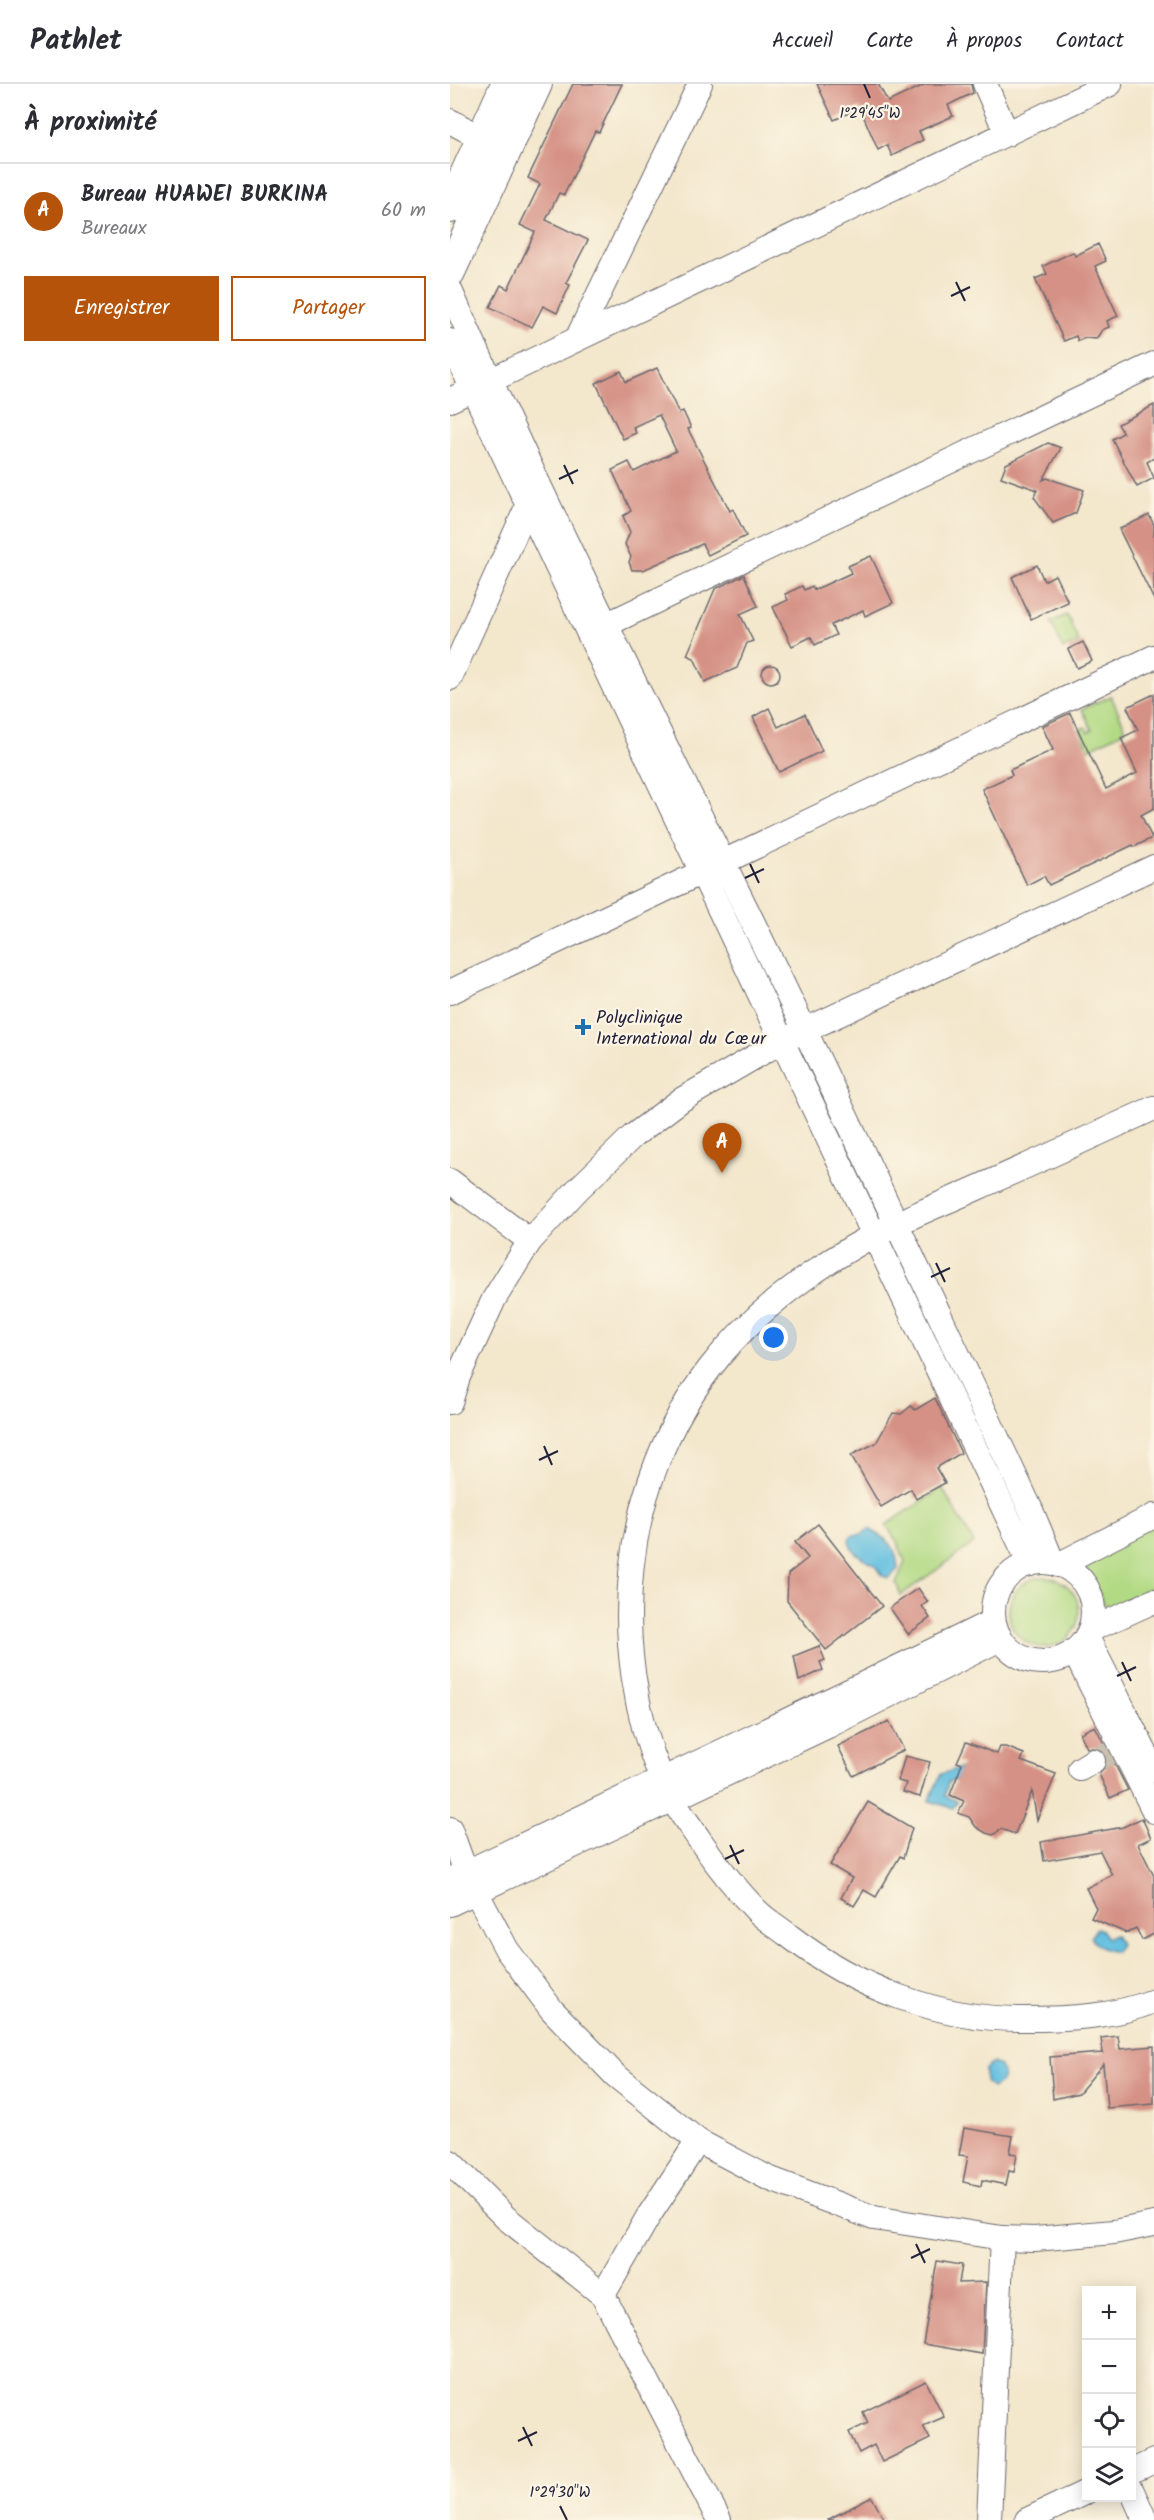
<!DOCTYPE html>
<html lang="fr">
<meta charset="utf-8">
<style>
:root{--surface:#fff;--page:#f7f7f7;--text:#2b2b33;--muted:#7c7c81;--line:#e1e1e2;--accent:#b45309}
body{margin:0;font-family:Kalam,sans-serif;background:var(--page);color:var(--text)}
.controls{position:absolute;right:18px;bottom:18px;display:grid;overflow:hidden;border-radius:0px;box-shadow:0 3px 15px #0003}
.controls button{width:54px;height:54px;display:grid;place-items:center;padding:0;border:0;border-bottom:2px solid var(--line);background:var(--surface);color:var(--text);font:30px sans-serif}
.you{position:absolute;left:324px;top:1254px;width:21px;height:21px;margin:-15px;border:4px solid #fff;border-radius:50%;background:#1a73e8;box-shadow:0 0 0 9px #1a73e833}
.badge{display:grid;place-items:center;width:39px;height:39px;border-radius:50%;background:var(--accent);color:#fff;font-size:20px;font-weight:700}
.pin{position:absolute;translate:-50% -50px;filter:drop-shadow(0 2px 3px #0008)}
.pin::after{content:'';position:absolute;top:32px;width:21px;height:18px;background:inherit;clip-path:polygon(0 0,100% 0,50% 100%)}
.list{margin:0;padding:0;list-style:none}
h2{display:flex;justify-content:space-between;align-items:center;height:78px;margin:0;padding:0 24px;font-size:26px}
h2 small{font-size:20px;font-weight:400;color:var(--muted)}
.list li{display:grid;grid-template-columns:39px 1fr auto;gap:18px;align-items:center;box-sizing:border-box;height:96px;padding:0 24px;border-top:2px solid var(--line)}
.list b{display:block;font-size:22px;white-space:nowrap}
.list p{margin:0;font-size:20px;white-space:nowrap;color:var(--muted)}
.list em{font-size:20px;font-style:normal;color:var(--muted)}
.actions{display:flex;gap:12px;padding:18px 24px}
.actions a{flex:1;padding:14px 0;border:2px solid var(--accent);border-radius:0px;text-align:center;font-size:21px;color:var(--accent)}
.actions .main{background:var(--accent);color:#fff}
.icon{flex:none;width:33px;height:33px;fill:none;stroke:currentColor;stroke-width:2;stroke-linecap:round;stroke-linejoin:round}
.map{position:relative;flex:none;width:704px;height:2436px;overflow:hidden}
header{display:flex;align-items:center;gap:36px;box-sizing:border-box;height:84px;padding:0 30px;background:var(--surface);border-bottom:2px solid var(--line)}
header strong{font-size:28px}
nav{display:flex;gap:33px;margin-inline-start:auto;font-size:21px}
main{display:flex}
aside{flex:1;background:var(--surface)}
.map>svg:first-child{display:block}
.green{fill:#b2da84;stroke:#6a7e60;stroke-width:1.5}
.water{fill:#62bfe0;stroke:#42708e;stroke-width:1.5}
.building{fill:#d59185}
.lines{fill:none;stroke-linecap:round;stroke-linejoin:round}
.minor-tunnel{stroke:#c9c0af;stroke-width:24;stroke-dasharray:24 12;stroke-linecap:butt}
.minor-casing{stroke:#6b676e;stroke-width:26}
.major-casing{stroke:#6b676e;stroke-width:32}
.minor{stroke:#fff;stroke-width:24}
.major{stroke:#fff;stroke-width:30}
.ticks{fill:none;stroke:#22223b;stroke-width:2}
.poi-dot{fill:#1f6fb2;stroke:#fcf5e5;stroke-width:2}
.labels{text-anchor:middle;stroke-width:4.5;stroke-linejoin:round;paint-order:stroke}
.poi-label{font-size:18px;fill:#22223b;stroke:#fcf5e5;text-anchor:start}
.ticks-label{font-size:15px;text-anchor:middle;fill:#22223b;stroke:#fcf5e5;stroke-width:4.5;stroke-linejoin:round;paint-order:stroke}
</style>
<header>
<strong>Pathlet</strong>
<nav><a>Accueil</a><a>Carte</a><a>À propos</a><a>Contact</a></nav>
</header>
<main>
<aside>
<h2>À proximité<small></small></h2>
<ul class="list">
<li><span class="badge">A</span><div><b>Bureau HUAWEI BURKINA</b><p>Bureaux</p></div><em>60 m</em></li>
</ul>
<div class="actions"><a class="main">Enregistrer</a><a>Partager</a></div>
</aside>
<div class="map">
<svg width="704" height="2436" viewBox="0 0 704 2436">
<rect width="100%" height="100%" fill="#fcf5e5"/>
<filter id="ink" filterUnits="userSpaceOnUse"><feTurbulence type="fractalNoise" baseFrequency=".0167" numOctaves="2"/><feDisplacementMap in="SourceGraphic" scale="12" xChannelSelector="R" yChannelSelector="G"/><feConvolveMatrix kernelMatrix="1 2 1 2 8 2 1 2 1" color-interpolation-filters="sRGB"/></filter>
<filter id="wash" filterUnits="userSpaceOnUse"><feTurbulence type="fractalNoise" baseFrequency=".008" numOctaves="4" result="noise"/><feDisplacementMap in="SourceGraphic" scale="24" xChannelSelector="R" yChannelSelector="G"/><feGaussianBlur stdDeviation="1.35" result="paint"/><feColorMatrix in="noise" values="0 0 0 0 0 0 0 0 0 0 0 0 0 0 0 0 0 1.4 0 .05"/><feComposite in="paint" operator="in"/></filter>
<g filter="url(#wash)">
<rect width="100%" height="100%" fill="#f3e7cc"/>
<g class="green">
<path d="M 617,531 L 629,558 L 613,565 L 601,538 Z"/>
<path d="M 661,612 L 675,643 L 674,647 L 639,665 L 630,645 L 635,643 L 638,648 L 642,646 L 632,625 Z"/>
<path d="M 492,1404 L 524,1459 L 451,1511 L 446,1499 L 455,1478 L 448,1459 L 436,1441 Z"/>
<path d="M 704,1438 L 704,1503 L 657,1525 L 630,1473 Z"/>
<circle cx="594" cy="1528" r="35"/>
</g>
<g class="water">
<path d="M 419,1445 C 439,1456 446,1460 448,1485 L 439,1494 C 431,1493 430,1488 425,1482 C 415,1473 400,1471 399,1455 L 402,1451 L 412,1450 Z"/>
<path d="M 510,1684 L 516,1687 L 508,1695 L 498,1698 L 495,1712 L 507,1717 L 503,1724 L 479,1717 L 491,1690 Z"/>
<path d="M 646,1845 L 652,1847 L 657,1854 L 665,1851 L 670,1860 L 665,1868 C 654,1865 646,1864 641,1852 Z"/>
<path d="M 543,1979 L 550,1982 C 555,1993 553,2000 542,2004 L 535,1998 L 535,1985 Z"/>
</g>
<g id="blocks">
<g class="building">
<path d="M 123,0 L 172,0 L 149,48 L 145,47 L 114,111 L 109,109 L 96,136 L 138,156 L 116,199 L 120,201 L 107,229 L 93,222 L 82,243 L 40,223 L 51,201 L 58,205 L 85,148 L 70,141 L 90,100 L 78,94 Z"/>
<path d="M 367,0 L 428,0 L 438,18 L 476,0 L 521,0 L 523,9 L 498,21 L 503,32 L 469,47 L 473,56 L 442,72 L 437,61 L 428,66 L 410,24 L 384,36 Z"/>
<path d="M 648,160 L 656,177 L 645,182 L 668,232 L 657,237 L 659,243 L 652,246 L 646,255 L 635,254 L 628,257 L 626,252 L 614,257 L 585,195 L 597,190 L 593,182 L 623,168 L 625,172 Z"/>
<path d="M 207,284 L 229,329 L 233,327 L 241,344 L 238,345 L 280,427 L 283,425 L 296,452 L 258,471 L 252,460 L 193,486 L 182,486 L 179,478 L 181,473 L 175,460 L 180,448 L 173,432 L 181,427 L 162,386 L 179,378 L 184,388 L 226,367 L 209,331 L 183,343 L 186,349 L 173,355 L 146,299 L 171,287 L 176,298 Z"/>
<path d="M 704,321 L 704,374 L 697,378 L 704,394 L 687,403 L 662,355 L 673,349 L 668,340 Z"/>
<path d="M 598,359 L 611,364 L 593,396 L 597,394 L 634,406 L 626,429 L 603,439 L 584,413 L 587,406 L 551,393 L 556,380 Z"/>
<path d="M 699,431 L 704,441 L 704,516 L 669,445 Z"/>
<path d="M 421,472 L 443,519 L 415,532 L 413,526 L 381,541 L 386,551 L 365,561 L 361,553 L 342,562 L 323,523 L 338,516 L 335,510 L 352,502 L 354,506 L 362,502 L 364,506 L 401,489 L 398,482 Z"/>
<path d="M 587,481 L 594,497 L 605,491 L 618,518 L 581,535 L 562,493 Z"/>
<path d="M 294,491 L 308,522 L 290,530 L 303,557 L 297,559 L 287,584 L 255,598 L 244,574 L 237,571 L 265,505 Z"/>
<path d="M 633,558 L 642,577 L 627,584 L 618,565 Z"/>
<circle cx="321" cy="590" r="9"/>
<path d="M 704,610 L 704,724 L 691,731 L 702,754 L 684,763 L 683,761 L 599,801 L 594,792 L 577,801 L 532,705 L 562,691 L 560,686 L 603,666 L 592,642 L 620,629 L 656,705 L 687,689 L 671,654 L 688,646 L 677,623 Z"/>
<path d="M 319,624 L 328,643 L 355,630 L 372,667 L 329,688 L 303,633 Z"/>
<path d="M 485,1314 L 511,1369 L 486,1384 L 495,1399 L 466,1415 L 461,1405 L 431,1423 L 401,1371 L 426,1359 L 443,1329 L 451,1330 L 461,1322 L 465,1326 Z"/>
<path d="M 368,1440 L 432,1522 L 376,1566 L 337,1517 L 338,1490 L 358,1474 L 345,1458 Z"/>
<path d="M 468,1504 L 478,1518 L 472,1522 L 480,1534 L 458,1550 L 440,1524 Z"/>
<path d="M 369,1562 L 375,1576 L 370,1578 L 373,1586 L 349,1597 L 344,1572 Z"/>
<path d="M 439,1637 L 454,1666 L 403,1692 L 388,1662 Z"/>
<path d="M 645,1642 L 678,1706 L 660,1714 L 649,1690 L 656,1683 L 655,1670 L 649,1664 L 637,1664 L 630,1649 Z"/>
<path d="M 516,1658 L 547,1670 L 550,1663 L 556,1663 L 574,1670 L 571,1677 L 606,1690 L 587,1736 L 582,1707 L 565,1750 L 551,1745 L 543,1751 L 536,1749 L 526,1743 L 519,1733 L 508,1729 L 514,1717 L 500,1711 L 512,1680 L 507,1678 Z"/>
<path d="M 455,1672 L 480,1678 L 470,1713 L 453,1708 L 456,1699 L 448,1697 Z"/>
<path d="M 418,1718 L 462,1744 L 453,1774 L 450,1772 L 426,1813 L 414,1806 L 404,1822 L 391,1814 L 402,1794 L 380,1781 Z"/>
<path d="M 692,1734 L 701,1754 L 688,1760 L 704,1792 L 704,1850 L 692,1856 L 686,1844 L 676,1849 L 641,1834 L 646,1824 L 636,1804 L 662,1791 L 650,1767 L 594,1777 L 591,1758 L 673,1743 Z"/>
<path d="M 668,1952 L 670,1965 L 704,1962 L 704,2020 L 657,2024 L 653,1980 L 629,2009 L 603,2015 L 600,1973 L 653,1969 L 651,1954 Z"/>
<path d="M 514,2044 L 563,2052 L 560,2069 L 567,2070 L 564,2088 L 559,2087 L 556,2101 L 532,2096 L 531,2102 L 513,2098 L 518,2072 L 509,2071 Z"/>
<path d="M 487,2177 L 512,2181 L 509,2199 L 536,2198 L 532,2270 L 473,2260 Z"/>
<path d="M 476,2297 L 494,2333 L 473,2342 L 480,2355 L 432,2378 L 424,2361 L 409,2369 L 399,2348 L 418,2339 L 413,2328 Z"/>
<path d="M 422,2413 L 434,2436 L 377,2436 Z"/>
</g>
</g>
</g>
<g filter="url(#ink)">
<use href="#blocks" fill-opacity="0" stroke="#6b676e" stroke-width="1.5"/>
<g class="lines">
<path class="minor-tunnel" d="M 643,1677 L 665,1666"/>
<defs>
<g id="minor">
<path d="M 535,0 L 557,50"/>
<path d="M 0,37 L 46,62"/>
<path d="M 0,206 C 94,421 201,631 305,843 C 399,1036 489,1231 581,1426 L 603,1479"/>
<path d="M 127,255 L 250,0"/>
<path d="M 0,257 L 580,1480"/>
<path d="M 0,316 L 660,0"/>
<path d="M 143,547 L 704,280"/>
<path d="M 0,594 L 82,412"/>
<path d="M 0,908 L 704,573"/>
<path d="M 704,1024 C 645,1051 586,1078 527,1104 C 492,1120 455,1134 422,1152 C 361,1186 302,1229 260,1284 C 171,1400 156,1561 212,1696 C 221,1717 236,1736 249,1755 C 266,1780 286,1805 307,1827 C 316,1836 328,1843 338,1851 C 405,1903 489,1936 574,1935 C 617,1935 664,1933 704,1917"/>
<path d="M 0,1097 L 80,1157"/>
<path d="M 0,1318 L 8,1293 L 44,1215 L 80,1157 L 127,1106 L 183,1052 L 231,1016 L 332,957 L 704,783"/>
<circle cx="593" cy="1528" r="50"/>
<path d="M 608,1481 L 704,1432"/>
<path d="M 640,1546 L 704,1517"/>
<path d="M 637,1553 L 704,1686"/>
<path d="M 624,1567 L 704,1727"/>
<path d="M 630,1685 L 643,1677"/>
<path d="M 0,1745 L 16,1789 L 57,1866 L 102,1926 L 165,1991 L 248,2057 L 318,2094 L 424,2134 L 552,2154 L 585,2155 L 664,2148 L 704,2140"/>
<path d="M 0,1796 C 181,1709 364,1626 543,1537"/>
<path d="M 0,1820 L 378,1642 L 550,1555"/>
<path d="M 0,2078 L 56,2134 L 153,2211 L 269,2436"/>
<path d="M 153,2211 L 198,2133 L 248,2057"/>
<path d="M 682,2387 L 704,2377"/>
<path d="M 682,2407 L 695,2436"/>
<path d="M 539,2436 L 552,2154"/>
<path d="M 577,2436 L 636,2408"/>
</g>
<g id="major">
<path d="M 0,124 L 56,0"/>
<path d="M 0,188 L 87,0"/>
</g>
</defs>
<use href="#minor" class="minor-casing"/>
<use href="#major" class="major-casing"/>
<use href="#minor" class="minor"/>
<use href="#major" class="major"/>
</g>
</g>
<path class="ticks" d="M 414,0 L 420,14M 506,198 L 515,217M 501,212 L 520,203M 114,381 L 123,400M 109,395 L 128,386M 300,780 L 309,799M 295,794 L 314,785M 486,1179 L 495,1198M 481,1193 L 500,1184M 94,1362 L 102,1381M 89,1376 L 108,1367M 672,1578 L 681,1597M 667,1592 L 686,1583M 280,1761 L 289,1780M 275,1775 L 294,1766M 466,2160 L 475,2179M 461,2174 L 480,2165M 73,2343 L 82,2362M 68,2357 L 87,2348M 110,2422 L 117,2436"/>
<path class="poi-dot" d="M130 934h6v6h6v6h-6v6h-6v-6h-6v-6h6z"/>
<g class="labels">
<g class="poi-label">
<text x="146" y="939">Polyclinique<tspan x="146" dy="21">International du Cœur</tspan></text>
</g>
</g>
<g class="ticks-label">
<text x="420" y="34">1°29'45"W</text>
<text x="110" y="2413">1°29'30"W</text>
</g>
</svg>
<div class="controls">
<button>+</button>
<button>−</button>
<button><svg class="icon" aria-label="locate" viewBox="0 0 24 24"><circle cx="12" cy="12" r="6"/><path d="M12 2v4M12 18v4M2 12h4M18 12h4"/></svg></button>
<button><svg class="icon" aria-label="layers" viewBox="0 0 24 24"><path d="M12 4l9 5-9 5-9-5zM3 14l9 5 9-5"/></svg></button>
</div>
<div class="you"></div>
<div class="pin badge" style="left:272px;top:1089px">A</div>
</div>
</main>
